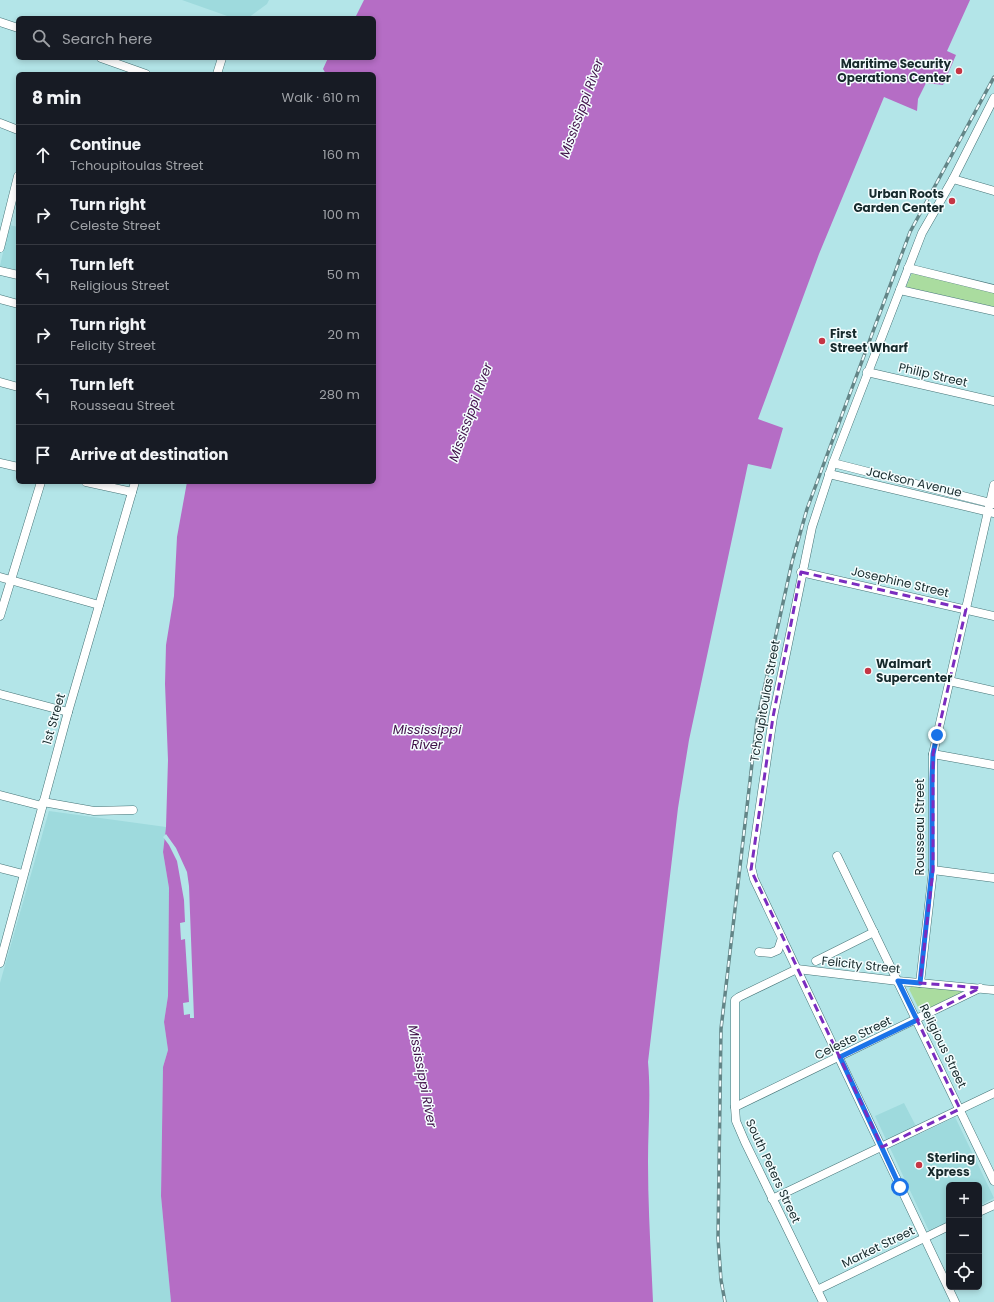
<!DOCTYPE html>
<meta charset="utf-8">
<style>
:root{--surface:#171b24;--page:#242831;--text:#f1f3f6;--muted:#9ea1a6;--line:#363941}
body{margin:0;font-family:Poppins,sans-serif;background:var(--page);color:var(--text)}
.controls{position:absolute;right:12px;bottom:12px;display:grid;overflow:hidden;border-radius:6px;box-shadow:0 2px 6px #0003}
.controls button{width:36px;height:36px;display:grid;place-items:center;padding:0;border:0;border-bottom:1px solid var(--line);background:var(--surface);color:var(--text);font:20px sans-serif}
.stop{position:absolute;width:12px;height:12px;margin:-9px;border:3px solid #1a73e8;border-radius:50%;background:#fff}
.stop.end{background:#1a73e8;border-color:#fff;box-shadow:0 1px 4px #0008}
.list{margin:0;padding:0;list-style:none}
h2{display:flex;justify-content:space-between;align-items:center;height:52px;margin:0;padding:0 16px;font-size:17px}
h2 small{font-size:13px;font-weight:400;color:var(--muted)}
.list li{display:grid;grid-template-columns:26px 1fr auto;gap:12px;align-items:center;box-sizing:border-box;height:60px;padding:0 16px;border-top:1px solid var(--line)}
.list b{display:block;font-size:15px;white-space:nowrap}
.list p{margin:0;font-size:13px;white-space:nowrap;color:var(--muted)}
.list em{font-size:13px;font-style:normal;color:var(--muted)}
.icon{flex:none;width:22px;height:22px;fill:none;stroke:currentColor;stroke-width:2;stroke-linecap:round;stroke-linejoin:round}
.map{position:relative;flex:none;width:994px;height:1302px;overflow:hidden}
.search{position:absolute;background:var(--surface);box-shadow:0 2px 6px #0003;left:16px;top:16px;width:360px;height:44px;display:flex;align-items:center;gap:10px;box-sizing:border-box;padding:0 14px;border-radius:6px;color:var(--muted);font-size:15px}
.panel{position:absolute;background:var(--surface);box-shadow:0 2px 6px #0003;left:16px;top:72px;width:360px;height:412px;border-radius:6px}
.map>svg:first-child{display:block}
.built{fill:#9edadd}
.green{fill:#aadc9f}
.water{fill:#b56dc5}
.pier{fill:#b3e5e8}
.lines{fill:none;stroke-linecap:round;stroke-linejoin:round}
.minor-casing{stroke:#467477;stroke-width:9}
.minor{stroke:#fff;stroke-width:8}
.rail-casing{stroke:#638587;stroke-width:3.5}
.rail{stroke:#f4fdfe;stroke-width:2;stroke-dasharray:6;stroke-linecap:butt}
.route{stroke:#1a73e8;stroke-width:5}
.marked{fill:none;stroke:#7b2cbf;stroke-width:3;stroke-dasharray:8 5;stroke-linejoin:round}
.poi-dot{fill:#c53544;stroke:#f4fdfe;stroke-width:1.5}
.labels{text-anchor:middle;stroke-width:3;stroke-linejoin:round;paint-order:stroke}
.poi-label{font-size:12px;font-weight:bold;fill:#172a2c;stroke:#f4fdfe;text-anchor:start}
.street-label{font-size:12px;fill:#172a2c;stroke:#f4fdfe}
.water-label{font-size:13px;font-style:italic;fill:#401149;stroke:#f4fdfe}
</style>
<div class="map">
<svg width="994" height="1302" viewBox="0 0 994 1302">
<rect width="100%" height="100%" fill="#b3e5e8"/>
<g class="built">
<path d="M 182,0 L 269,0 L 267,4 L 248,18 L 233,18 Z"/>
<path d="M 9,225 L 18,227 L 18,270 L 0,266 Z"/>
<path d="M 49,811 L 166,827 L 163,852 L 169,888 L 168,996 L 164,1022 L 168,1050 L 163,1067 L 161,1196 L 171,1302 L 0,1302 L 0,983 Z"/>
<path d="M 904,1103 L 920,1134 L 955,1117 L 994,1198 L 979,1206 L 979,1185 L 949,1185 L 949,1221 L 929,1231 L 875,1116 Z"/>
</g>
<g class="green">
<path d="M 912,273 L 994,291 L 994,307 L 906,287 Z"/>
<path d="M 912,986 L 961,991 L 962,995 L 958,994 L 932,1007 L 925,1013 L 923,1010 L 920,1011 L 909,989 Z"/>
</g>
<path class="water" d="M 364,0 L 970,0 L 947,51 L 956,55 L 943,85 L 926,83 L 918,99 L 917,111 L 884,97 L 819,254 L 758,419 L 783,428 L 771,469 L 748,464 L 689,740 L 678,808 L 648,1062 C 651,1095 648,1129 648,1162 C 648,1209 651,1255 653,1302 L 171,1302 L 161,1196 L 163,1067 L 168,1050 L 164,1022 L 168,996 L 169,888 L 163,852 L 166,827 L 168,760 L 165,684 L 166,645 L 174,596 L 177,537 L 187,482 L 374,482 L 374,74 L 326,74 L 323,69 L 328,58 L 374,58 L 374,18 L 355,18 Z"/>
<path class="pier" d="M 166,834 L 176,848 L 187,872 L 189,886 L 194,1018 L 190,1018 L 190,1014 L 184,1015 L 183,1003 L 189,1002 L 185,939 L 181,940 L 180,923 L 185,922 L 184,900 L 177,861 L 169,845 L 163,837 Z"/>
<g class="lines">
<defs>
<g id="minor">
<path d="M 0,22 L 18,28"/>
<path d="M 101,58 L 146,74"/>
<path d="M 217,74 L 222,58"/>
<path d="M 0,123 L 18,130"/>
<path d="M 953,179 L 994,191"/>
<path d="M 0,248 L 18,176"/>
<path d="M 908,268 L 994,289"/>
<path d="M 0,271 L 18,275"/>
<path d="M 900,290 L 994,311"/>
<path d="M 0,299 L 18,304"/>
<path d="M 867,372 L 994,401"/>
<path d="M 0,382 L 18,387"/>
<path d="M 0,463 L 18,467"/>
<path d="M 833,463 L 994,504"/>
<path d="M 829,474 L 994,513"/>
<path d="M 86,482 L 132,492"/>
<path d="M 801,572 L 994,616"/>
<path d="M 0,577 L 99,605"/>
<path d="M 0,616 L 41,482"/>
<path d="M 949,681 L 994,691"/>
<path d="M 0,694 L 68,712"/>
<path d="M 933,754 L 994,765"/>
<path d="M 0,795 L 42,806"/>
<path d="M 43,802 L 94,811 L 133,810"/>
<path d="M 837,856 L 994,1181"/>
<path d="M 0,868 L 23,874"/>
<path d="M 933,870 L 994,878"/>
<path d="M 759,952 L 771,953 L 778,950 L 782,938"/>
<path d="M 816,961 L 874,932"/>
<path d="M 0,963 L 68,712 L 135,482"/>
<path d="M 797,969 L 739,997 L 735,1000 L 735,1107 L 736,1121 L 745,1142 L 823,1302"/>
<path d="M 797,969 L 898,981 L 994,990"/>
<path d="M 920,983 L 933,870 L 933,754 L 994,485"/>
<path d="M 735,1107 L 980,988"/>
<path d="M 772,1199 L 994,1093"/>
<path d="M 979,1212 L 994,1205"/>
<path d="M 817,1290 L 949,1226"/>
<path d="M 955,1302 L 754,879 L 751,867 L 773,717 L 812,527 L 833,463 L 922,233 L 953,179 L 994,98"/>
</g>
</defs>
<use href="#minor" class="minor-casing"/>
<use href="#minor" class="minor"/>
<defs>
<path id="rail" d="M 725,1302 L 721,1280 L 718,1238 L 721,1029 L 757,721 L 792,562 L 807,509 L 910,232 L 994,77"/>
</defs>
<use href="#rail" class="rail-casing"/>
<use href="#rail" class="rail"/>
</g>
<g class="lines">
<path class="route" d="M 900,1187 L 840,1057 L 917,1020 L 898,981 L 920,983 L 932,870 L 932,779 L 933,754 L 937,735"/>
</g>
<path class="marked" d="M 801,572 L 966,609 L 933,754 L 933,870 L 920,983 L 980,988 L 917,1020 L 960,1109 L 882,1147 L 751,870 L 773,717 Z"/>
<g class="poi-dot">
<circle cx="959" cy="71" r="4"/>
<circle cx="952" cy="201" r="4"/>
<circle cx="822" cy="341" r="4"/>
<circle cx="868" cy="671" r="4"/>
<circle cx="919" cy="1165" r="4"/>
</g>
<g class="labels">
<g class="poi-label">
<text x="951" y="68" text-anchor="end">Maritime Security<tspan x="951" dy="14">Operations Center</tspan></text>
<text x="944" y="198" text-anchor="end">Urban Roots<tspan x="944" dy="14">Garden Center</tspan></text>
<text x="830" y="338">First<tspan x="830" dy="14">Street Wharf</tspan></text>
<text x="876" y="668">Walmart<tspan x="876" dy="14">Supercenter</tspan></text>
<text x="927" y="1162">Sterling<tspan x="927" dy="14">Xpress</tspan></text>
</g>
<g class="street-label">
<text transform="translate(933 375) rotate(13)" y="4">Philip Street</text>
<text transform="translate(914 482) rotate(13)" y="4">Jackson Avenue</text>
<text transform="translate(900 582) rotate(13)" y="4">Josephine Street</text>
<text transform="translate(765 701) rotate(-80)" y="4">Tchoupitoulas Street</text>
<text transform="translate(54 719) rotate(-74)" y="4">1st Street</text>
<text transform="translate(920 827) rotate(-90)" y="4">Rousseau Street</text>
<text transform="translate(861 965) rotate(6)" y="4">Felicity Street</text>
<text transform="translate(853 1038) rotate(-26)" y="4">Celeste Street</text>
<text transform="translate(943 1046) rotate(64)" y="4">Religious Street</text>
<text transform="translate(773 1171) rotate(65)" y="4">South Peters Street</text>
<text transform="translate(878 1247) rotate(-26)" y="4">Market Street</text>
</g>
<g class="water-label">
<text transform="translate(581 108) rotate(-70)" y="5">Mississippi River</text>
<text transform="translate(470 412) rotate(-70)" y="5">Mississippi River</text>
<text x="427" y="734">Mississippi<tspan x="427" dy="15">River</tspan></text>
<text transform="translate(423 1076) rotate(79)" y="5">Mississippi River</text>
</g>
</g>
</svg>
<div class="controls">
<button>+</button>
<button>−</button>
<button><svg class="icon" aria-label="locate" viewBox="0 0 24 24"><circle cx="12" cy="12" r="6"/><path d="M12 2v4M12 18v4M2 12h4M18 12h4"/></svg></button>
</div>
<div class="stop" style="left:900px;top:1187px"></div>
<div class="stop end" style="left:937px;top:735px"></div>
<div class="search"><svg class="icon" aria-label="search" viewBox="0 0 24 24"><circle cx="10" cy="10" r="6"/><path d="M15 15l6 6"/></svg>Search here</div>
<section class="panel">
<h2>8 min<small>Walk · 610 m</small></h2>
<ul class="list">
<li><svg class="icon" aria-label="ahead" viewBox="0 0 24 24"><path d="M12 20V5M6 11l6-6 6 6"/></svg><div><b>Continue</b><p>Tchoupitoulas Street</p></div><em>160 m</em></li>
<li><svg class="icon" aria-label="right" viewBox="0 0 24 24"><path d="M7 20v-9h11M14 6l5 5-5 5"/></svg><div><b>Turn right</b><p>Celeste Street</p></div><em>100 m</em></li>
<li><svg class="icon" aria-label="left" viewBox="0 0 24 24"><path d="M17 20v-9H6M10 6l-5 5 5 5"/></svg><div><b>Turn left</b><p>Religious Street</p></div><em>50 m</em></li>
<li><svg class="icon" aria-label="right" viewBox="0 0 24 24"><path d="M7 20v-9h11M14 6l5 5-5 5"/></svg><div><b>Turn right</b><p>Felicity Street</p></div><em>20 m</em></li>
<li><svg class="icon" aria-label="left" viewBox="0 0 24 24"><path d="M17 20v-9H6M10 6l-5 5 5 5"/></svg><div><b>Turn left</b><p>Rousseau Street</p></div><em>280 m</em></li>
<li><svg class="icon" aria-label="arrive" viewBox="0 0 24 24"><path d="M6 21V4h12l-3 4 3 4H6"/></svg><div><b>Arrive at destination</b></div></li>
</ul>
</section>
</div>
